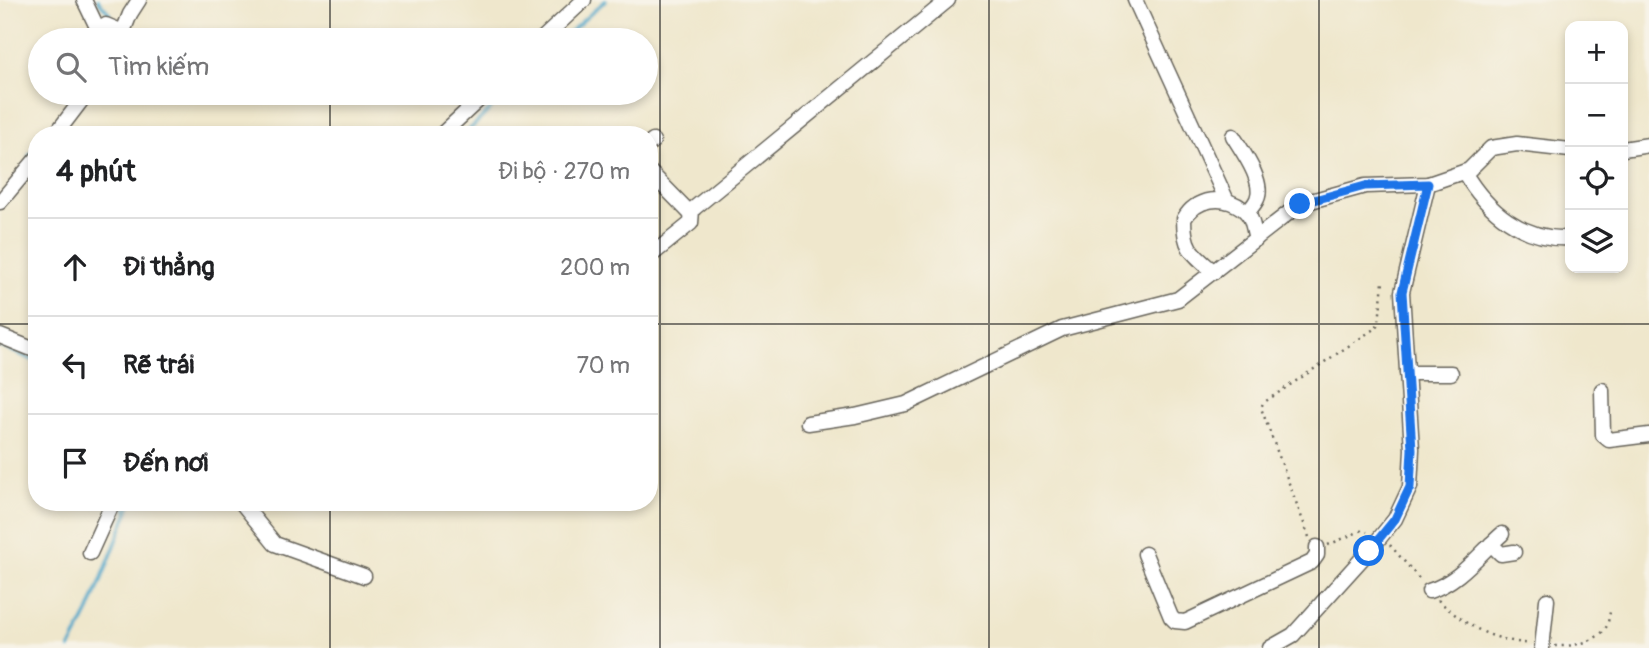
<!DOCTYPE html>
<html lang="vi">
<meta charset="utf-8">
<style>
:root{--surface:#fff;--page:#f6f6f6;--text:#202124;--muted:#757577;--line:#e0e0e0}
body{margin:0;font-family:Pangolin,sans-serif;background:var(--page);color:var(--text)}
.controls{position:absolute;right:21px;top:21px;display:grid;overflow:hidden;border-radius:14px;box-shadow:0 4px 10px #0003}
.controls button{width:63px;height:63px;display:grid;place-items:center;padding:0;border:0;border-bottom:2px solid var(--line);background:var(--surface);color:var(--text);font:35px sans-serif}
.stop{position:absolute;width:21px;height:21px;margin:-16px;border:5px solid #1a73e8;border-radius:50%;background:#fff}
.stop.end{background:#1a73e8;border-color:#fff;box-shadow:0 2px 7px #0008}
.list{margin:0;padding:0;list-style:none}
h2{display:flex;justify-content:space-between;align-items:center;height:91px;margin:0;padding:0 28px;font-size:30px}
h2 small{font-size:23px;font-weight:400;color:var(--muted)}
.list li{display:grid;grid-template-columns:46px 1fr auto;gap:21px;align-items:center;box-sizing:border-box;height:98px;padding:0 28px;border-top:2px solid var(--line)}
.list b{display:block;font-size:26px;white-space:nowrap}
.list em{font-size:23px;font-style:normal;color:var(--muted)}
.icon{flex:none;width:38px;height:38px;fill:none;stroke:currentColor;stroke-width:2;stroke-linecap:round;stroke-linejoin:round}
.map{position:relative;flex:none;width:1649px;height:648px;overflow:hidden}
.search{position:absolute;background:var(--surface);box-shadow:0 4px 10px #0003;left:28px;top:28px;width:630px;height:77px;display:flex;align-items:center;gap:18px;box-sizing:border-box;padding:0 24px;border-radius:38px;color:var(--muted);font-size:26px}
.panel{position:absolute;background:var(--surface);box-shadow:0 4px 10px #0003;left:28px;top:126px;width:630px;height:385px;border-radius:28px}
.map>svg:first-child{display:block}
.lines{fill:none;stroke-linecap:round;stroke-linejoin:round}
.stream{stroke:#4ca6c9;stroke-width:3.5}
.minor-casing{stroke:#66635a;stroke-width:17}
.path{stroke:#66635a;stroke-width:2.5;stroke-dasharray:2 5;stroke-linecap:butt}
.minor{stroke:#fff;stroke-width:14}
.route{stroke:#1a73e8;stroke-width:9}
.grid{fill:none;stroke:#1c1c1c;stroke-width:2;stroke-opacity:0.55}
</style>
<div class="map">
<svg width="1649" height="648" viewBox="0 0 1649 648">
<rect width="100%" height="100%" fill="#f7f3e8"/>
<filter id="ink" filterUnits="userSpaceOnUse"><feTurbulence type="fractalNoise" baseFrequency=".0143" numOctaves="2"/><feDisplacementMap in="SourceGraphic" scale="14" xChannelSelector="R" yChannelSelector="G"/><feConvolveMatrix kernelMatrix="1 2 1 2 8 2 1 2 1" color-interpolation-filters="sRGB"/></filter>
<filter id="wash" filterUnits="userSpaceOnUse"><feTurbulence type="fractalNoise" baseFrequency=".00686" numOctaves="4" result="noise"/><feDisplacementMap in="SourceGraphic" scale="28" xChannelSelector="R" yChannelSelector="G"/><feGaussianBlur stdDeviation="1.57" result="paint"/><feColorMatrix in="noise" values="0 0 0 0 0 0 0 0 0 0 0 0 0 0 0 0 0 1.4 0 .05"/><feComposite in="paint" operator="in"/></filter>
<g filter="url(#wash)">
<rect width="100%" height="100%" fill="#efe7cc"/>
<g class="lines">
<g class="stream">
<path d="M 98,0 L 109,13 L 111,21"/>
<path d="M 107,40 L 110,32"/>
<path d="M 561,40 L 606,0"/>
<path d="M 464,135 L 507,93"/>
<path d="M 29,156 L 37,147"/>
<path d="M 0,346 L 37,362"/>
<path d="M 123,502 L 128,513"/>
<path d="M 70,648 L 89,611 L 132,502"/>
</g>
</g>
</g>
<g filter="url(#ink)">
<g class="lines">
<defs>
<g id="minor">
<path d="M 84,0 L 96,25 L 102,28 L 106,25 L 123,32"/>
<path d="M 1135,0 L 1227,201"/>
<path d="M 120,39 L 130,14 L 139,0"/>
<path d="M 541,40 L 584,0"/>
<path d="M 55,135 L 87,93"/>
<path d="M 441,135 L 486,93"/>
<path d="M 1233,136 C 1242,151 1265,182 1257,199 C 1255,204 1250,209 1247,213"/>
<path d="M 649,144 L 653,141"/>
<path d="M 1623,149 L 1649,145"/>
<path d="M 649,171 L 690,213"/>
<path d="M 1464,172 C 1487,211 1523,241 1570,238"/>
<path d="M 0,202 L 37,158"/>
<path d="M 649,257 L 691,223 L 692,210 L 948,0"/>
<path d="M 1214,272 C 1192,253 1184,249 1184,219 C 1196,198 1223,194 1243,209 C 1253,216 1253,229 1256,239"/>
<path d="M 0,336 L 37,351"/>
<path d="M 1407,373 L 1451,373"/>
<path d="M 1602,390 L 1603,435 L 1609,440 L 1649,435"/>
<path d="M 808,423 L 855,416 L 906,404 L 1062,329 L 1178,299 L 1300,204 L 1365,186 L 1428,184 L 1469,170 L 1491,148 L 1517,144 L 1570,150"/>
<path d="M 241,502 L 275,544 L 364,576"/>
<path d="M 1491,544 L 1501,554 L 1514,552"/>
<path d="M 90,553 L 113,502"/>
<path d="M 1145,554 L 1171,617 L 1175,621 L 1185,622 L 1312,562 L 1317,555 L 1317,547"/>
<path d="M 1429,591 C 1459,582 1479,554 1502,534"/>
<path d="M 1270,648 L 1293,635 L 1369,551 L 1395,519 L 1410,487 L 1412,449 L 1402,292 L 1428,184"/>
<path d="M 1542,648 L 1547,600"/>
</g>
</defs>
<use href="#minor" class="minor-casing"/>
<g class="path">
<path d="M 1309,537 L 1261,408 L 1263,403 L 1374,329 L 1379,323 L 1383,282"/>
<path d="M 1328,545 L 1363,530 L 1367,532"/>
<path d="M 1390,545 L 1422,582"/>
<path d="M 1438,600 C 1469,628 1489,639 1531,644"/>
<path d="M 1555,646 C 1570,647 1595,643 1605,629 C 1608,625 1609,617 1610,612"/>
</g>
<use href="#minor" class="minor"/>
</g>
</g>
<g class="lines" filter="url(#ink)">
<path class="route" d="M 1300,204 L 1365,186 L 1428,184 L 1402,292 L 1412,449 L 1410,487 L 1395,519 L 1369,551"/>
</g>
<path class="grid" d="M 330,0 L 330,40M 660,0 L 660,648M 989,0 L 989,648M 1319,0 L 1319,648M 330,93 L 330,135M 0,324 L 37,324M 649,324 L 1649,324M 330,502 L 330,648"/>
</svg>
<div class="controls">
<button>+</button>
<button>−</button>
<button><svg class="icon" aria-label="locate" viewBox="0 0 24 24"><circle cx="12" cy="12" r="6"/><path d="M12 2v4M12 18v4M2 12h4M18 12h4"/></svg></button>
<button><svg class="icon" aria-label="layers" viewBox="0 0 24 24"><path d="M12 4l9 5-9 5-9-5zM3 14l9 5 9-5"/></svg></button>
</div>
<div class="stop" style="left:1369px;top:551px"></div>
<div class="stop end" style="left:1300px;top:204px"></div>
<div class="search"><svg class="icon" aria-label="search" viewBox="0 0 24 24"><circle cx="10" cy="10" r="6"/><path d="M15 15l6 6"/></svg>Tìm kiếm</div>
<section class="panel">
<h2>4 phút<small>Đi bộ · 270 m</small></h2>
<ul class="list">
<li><svg class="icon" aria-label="ahead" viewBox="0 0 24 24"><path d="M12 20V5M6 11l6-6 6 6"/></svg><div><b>Đi thẳng</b></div><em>200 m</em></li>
<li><svg class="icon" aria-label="left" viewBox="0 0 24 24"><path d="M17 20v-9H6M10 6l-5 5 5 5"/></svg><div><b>Rẽ trái</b></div><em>70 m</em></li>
<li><svg class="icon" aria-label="arrive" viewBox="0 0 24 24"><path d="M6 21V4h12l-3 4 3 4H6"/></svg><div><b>Đến nơi</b></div></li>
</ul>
</section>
</div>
